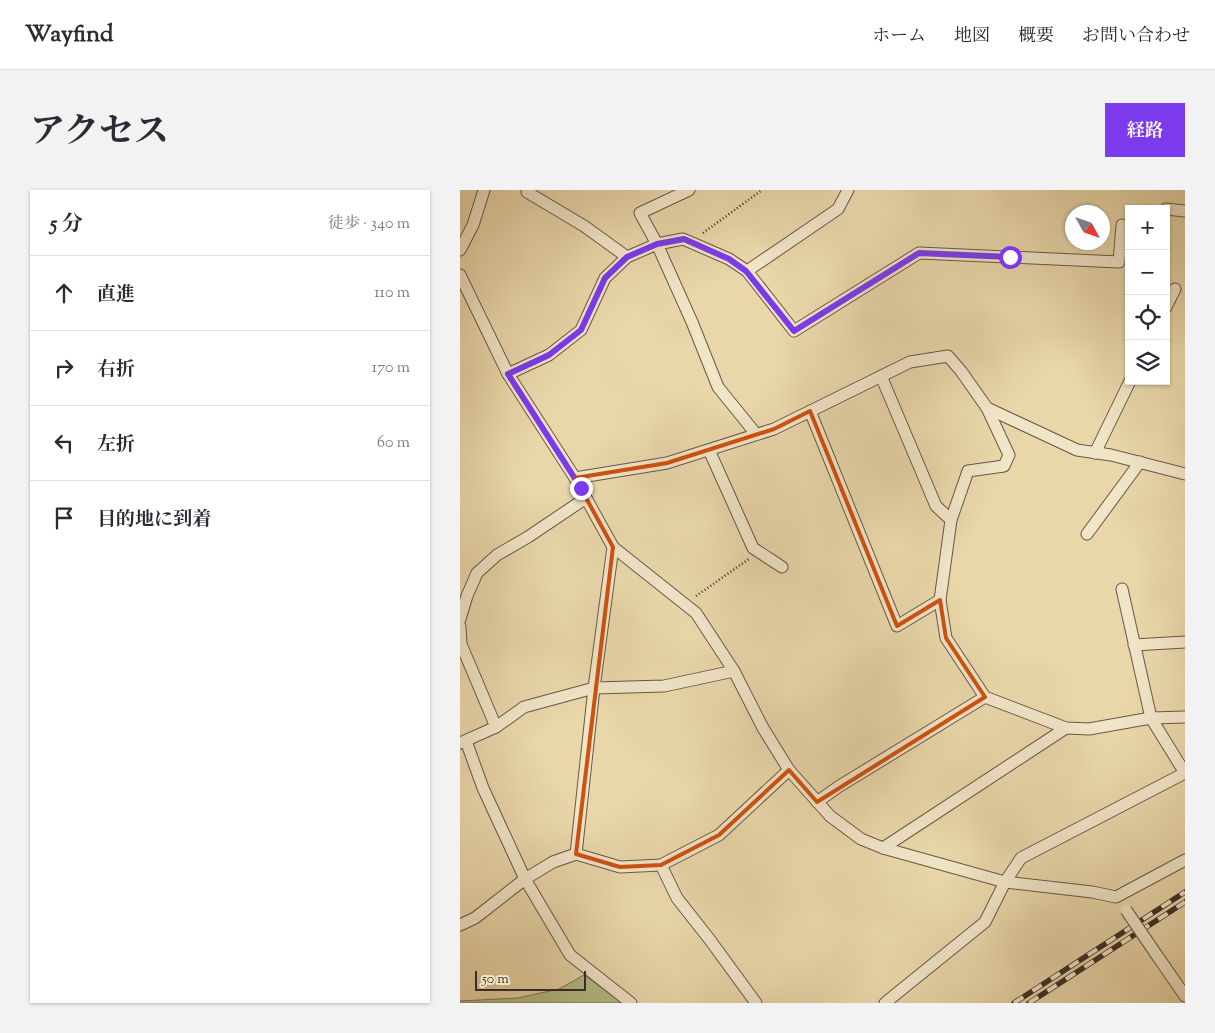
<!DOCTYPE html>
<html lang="ja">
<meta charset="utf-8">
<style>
:root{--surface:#fff;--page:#f2f2f3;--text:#2b2b33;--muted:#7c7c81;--line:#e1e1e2;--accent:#7c3aed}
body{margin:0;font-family:"Sorts Mill Goudy","Noto Serif JP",serif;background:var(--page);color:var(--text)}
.controls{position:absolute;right:15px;top:15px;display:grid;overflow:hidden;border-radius:0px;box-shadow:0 1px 4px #0004}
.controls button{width:45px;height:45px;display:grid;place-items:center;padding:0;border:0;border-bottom:1px solid var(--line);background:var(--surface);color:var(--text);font:25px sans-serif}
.compass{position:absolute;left:605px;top:15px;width:45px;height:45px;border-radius:50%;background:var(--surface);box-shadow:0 1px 4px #0004;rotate:130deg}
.scale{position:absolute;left:15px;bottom:12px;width:111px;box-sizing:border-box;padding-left:5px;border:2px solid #3c2d28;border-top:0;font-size:14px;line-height:18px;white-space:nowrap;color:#3c2d28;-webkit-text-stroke:4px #f1e5c8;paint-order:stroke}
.stop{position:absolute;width:15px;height:15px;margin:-11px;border:4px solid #7c3aed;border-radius:50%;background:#fff}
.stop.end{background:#7c3aed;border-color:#fff;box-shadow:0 1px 5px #0008}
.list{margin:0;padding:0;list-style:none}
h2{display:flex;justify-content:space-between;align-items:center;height:65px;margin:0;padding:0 20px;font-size:21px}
h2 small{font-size:16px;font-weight:400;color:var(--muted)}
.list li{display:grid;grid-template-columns:32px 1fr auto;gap:15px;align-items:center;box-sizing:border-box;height:75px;padding:0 20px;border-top:1px solid var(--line)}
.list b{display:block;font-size:19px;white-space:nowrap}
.list em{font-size:16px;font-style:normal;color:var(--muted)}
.icon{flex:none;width:28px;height:28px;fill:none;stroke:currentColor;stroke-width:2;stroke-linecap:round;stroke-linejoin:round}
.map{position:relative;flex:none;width:725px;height:813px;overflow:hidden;border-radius:0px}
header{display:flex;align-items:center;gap:30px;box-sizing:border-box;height:70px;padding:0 25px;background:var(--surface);border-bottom:1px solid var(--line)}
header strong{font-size:24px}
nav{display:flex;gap:28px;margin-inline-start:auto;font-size:18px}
.intro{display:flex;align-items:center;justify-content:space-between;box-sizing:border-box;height:120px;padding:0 30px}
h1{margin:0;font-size:35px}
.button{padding:12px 22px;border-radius:0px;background:var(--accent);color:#fff;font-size:18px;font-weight:700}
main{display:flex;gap:30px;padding:0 30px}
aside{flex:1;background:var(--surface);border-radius:0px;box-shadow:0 1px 4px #0004}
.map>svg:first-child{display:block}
.green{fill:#b5be8a;stroke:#787659}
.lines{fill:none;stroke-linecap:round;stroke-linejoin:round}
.minor-casing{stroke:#675848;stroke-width:13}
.path{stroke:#3c2d28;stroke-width:2.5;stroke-dasharray:1 2.5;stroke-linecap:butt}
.minor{stroke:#f1e5c8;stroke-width:11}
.rail-casing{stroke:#3c2d28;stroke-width:5.5}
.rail{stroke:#f1e5c8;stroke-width:4;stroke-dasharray:11;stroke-linecap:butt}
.minor-bridge-casing{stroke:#675848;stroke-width:13;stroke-linecap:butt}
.minor-bridge{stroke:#f1e5c8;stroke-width:11}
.route{stroke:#7c3aed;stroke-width:6}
.marked{fill:none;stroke:#ce5210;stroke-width:4;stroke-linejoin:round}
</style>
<header>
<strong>Wayfind</strong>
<nav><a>ホーム</a><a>地図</a><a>概要</a><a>お問い合わせ</a></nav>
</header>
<div class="intro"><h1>アクセス</h1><a class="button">経路</a></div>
<main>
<aside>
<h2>5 分<small>徒歩 · 340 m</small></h2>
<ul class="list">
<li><svg class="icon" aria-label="ahead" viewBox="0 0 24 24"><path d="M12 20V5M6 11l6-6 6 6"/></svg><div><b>直進</b></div><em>110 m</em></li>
<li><svg class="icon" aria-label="right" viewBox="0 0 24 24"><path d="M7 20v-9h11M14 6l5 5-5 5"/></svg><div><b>右折</b></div><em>170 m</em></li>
<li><svg class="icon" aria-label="left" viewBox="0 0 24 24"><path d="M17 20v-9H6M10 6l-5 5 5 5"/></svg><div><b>左折</b></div><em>60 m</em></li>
<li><svg class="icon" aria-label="arrive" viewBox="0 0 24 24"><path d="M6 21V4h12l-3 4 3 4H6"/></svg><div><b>目的地に到着</b></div></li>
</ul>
</aside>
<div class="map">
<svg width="725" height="813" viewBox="0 0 725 813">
<rect width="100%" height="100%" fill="#e9d7aa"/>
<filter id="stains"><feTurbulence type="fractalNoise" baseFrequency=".004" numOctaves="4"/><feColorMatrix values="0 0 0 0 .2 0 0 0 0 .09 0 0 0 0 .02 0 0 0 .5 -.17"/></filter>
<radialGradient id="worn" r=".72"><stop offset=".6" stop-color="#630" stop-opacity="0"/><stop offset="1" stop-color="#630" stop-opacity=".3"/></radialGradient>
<path class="green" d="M 124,785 L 163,813 L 0,813 L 0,811 L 58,808 L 99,799 Z"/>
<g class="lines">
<defs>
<g id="minor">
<path d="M 70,0 L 67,2 L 124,36 L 167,67"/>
<path d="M 229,0 L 180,23 L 197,54 L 232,132 L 258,197 L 296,244"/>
<path d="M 706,19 L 725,21"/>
<path d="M 0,60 L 13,35 L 24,0"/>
<path d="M 287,81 L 334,141 L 459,63 L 659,72 L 662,35"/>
<path d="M 0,85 L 48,184 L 115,288 L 153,357 L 236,423 L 274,481 L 303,538 L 329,580 L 370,626 L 401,649 L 423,658 L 545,692 L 632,702 L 656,707 L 725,670"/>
<path d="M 706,117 L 715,99"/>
<path d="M 48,184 L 89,165 L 121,140 L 145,88 L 167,67 L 197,54 L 223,49 L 269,69 L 287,81 L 378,19 L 388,0"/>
<path d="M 421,186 L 476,316 L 491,330"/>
<path d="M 527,218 L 617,260 L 651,265 L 725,284"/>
<path d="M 350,221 L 437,436 L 480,410"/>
<path d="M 249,260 L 293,358 L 322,377"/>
<path d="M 635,263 L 670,191"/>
<path d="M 115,288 L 207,273 L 314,239 L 450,172 L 488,166 L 501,181 L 527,218 L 549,265 L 544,276 L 508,281 L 491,330 L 480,410 L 486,448 L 525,507 L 606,538 L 629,539 L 691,528 L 725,583"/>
<path d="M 627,344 L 680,272"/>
<path d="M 662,399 L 691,528 L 725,527"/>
<path d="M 0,429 L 7,406 L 17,383 L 37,365 L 68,347 L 126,308"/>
<path d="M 0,436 L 1,454 L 36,537"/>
<path d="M 674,455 L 725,452"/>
<path d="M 6,551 L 23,598 L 65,689 L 110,765 L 171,813"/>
<path d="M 0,553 L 36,537 L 64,517 L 134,498 L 204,496 L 274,481"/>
<path d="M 357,612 L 378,597 L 525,507"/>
<path d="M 423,658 L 606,538"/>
<path d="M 116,664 L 134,498 L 153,357"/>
<path d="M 201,675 L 217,708 L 250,750 L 296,813"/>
<path d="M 0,735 L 15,728 L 65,689 L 93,672 L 116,664 L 160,677 L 201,675 L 259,645 L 329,580"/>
<path d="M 698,767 L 725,806"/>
<path d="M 425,813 L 525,732 L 545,692 L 561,668 L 725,583"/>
</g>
</defs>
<use href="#minor" class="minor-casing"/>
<g class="path">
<path d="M 243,43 L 302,0"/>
<path d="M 236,406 L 289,369"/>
</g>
<use href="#minor" class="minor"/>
<defs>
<g id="rail">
<path d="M 554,813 L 725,702"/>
<path d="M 569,813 L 725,712"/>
</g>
</defs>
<use href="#rail" class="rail-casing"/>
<use href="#rail" class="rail"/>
<defs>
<path id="minor-bridge" d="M 666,720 L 698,767"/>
</defs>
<use href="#minor-bridge" class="minor-bridge-casing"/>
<use href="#minor-bridge" class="minor-bridge"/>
</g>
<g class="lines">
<path class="route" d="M 121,298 L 48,184 L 89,165 L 121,140 L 145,88 L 167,67 L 197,54 L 224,49 L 269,69 L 286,81 L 334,141 L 459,63 L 550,67"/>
</g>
<path class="marked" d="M 350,221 L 437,436 L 480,410 L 486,448 L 525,507 L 357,612 L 329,580 L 259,645 L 201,675 L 160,677 L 116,664 L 153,357 L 115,288 L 207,273 L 314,239 Z"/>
<rect width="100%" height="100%" filter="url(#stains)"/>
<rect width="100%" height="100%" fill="url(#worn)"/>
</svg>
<div class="controls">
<button>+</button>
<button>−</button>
<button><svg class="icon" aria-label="locate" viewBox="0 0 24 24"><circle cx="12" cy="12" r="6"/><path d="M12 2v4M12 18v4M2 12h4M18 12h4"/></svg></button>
<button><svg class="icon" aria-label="layers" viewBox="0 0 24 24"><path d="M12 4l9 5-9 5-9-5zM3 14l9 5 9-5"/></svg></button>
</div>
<svg class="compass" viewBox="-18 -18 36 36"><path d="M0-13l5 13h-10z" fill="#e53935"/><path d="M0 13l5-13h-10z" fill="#7c7c81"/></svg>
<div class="scale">50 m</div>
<div class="stop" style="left:550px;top:67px"></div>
<div class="stop end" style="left:121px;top:298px"></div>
</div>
</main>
